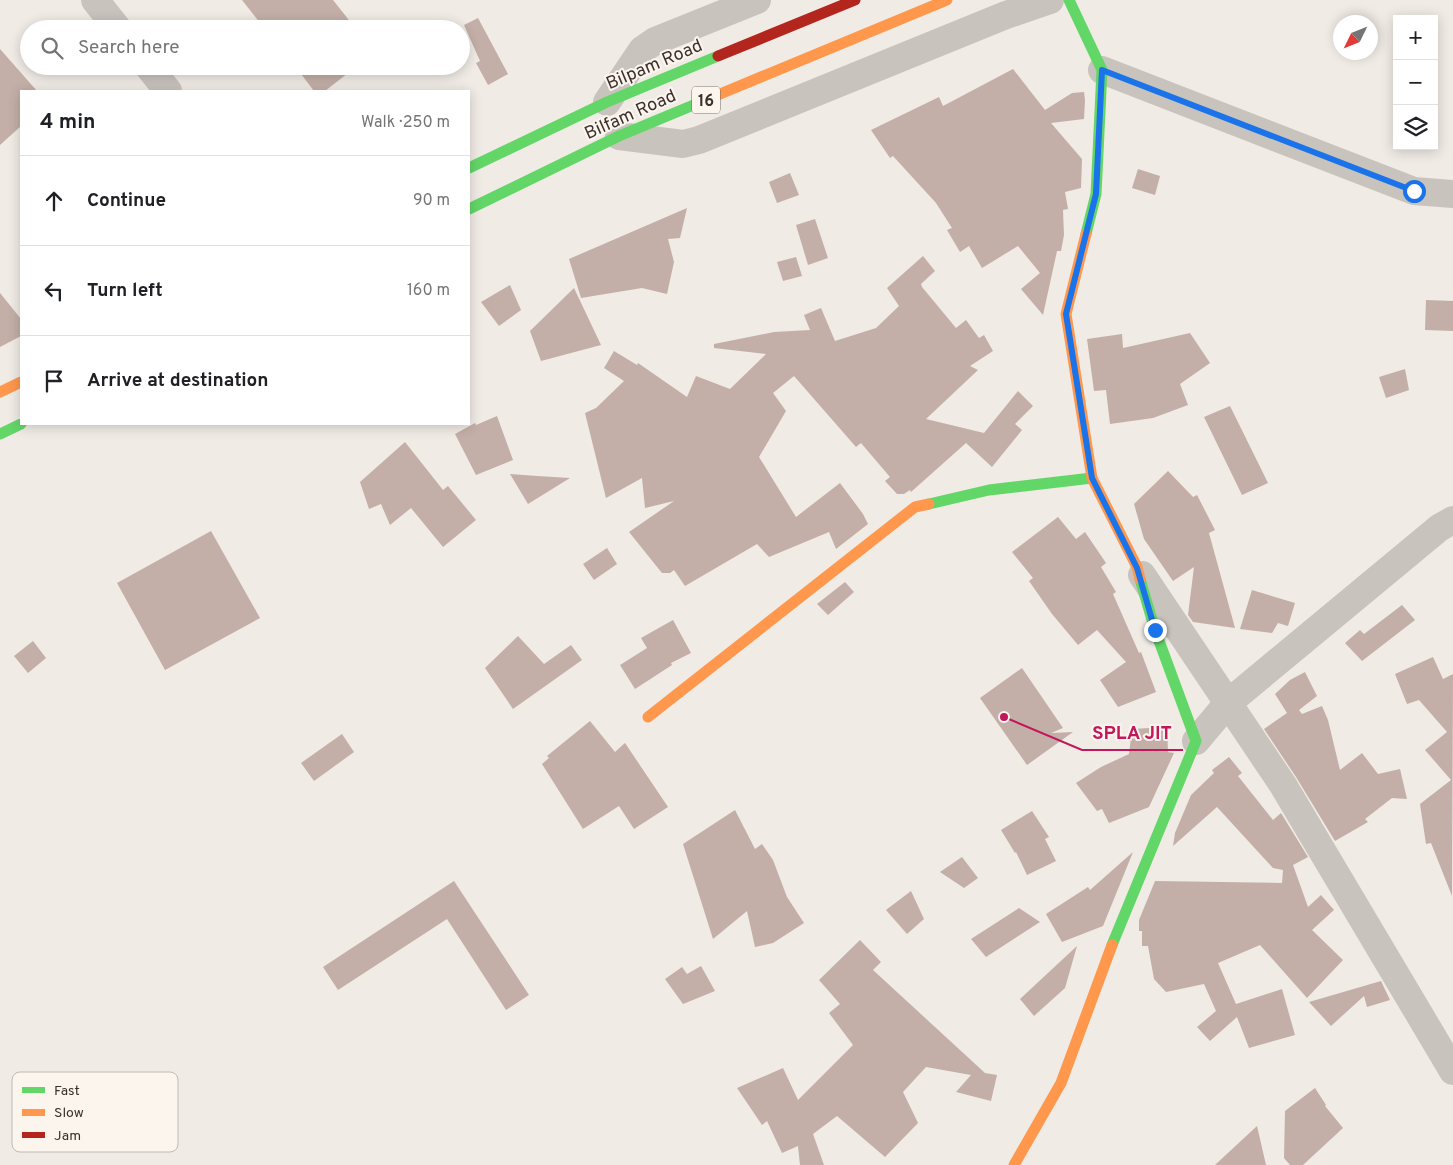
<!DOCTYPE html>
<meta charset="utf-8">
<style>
:root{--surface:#fff;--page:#f6f6f6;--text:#202124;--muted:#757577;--line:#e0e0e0}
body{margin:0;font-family:Overpass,sans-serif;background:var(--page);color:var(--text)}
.controls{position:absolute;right:15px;top:15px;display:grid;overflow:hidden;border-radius:0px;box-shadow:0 2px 12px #0003}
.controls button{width:45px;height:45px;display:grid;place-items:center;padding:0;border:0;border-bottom:1px solid var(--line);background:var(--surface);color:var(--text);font:25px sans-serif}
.compass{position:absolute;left:1333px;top:15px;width:45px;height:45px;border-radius:50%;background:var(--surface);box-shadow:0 2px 12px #0003;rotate:227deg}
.stop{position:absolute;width:15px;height:15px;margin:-11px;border:4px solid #1a73e8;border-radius:50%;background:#fff}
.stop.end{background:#1a73e8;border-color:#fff;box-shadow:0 1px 5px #0008}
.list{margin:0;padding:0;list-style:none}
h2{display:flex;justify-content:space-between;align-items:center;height:65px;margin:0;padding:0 20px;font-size:21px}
h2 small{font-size:16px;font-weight:400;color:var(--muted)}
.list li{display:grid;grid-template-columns:32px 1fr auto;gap:15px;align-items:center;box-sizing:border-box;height:90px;padding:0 20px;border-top:1px solid var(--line)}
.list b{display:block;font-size:19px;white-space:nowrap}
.list em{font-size:16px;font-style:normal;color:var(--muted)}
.icon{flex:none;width:28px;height:28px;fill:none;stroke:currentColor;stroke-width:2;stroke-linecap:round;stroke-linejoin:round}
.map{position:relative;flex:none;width:1453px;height:1165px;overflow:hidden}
.search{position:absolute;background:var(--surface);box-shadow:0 2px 12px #0003;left:20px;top:20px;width:450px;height:55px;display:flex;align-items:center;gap:12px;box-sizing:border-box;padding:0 18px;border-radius:28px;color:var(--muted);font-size:19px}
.panel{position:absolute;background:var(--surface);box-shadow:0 2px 12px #0003;left:20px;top:90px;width:450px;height:335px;border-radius:0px}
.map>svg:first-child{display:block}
.building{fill:#c3afa7}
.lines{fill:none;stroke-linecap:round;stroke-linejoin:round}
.street{stroke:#c9c3be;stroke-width:28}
.fast{stroke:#63d668;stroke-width:11}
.slow{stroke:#ff974d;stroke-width:11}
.jam{stroke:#b3261e;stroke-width:11}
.route{stroke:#1a73e8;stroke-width:6}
.labels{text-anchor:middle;stroke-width:4;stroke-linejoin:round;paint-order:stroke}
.shield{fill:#fbf5ee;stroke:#756b66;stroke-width:1}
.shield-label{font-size:16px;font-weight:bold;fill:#3b302b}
.street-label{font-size:18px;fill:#3b302b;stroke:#fbf5ee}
.key{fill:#fbf5ee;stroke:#c1bab4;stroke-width:1}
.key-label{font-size:14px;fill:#3b302b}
.leader{fill:none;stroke:#c2185b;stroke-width:2}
.callout-dot{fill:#c2185b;stroke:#fbf5ee;stroke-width:2}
.callout-label{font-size:19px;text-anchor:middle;font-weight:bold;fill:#c2185b;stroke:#fbf5ee;stroke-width:4;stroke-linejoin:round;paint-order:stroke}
</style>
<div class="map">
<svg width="1453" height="1165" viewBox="0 0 1453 1165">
<rect width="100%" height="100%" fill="#f0ebe5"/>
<g class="building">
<path d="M 242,0 L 333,0 L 356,29 L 265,29 Z"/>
<path d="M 478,18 L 508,74 L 488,85 L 476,63 L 480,61 L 464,25 Z"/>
<path d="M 0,49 L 37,91 L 21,91 L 21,126 L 0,145 Z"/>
<path d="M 295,66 L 357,66 L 325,91 L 314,91 Z"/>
<path d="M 1013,69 L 1045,110 L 1072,93 L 1084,92 L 1085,100 L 1084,119 L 1051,123 L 1082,159 L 1081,188 L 1065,192 L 1068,209 L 1063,210 L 1064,235 L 1061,251 L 1057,251 L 1043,315 L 1021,289 L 1040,273 L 1018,246 L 982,268 L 969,246 L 960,252 L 947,230 L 952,228 L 936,203 L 893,156 L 890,158 L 871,130 L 939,97 L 943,106 Z"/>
<path d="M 1138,169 L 1160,176 L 1155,195 L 1132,188 Z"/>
<path d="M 790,173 L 799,195 L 777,203 L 769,182 Z"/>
<path d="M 687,208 L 680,238 L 668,239 L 674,262 L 667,294 L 642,288 L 581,298 L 569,259 Z"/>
<path d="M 815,219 L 828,258 L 808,265 L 796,225 Z"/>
<path d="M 923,256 L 935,271 L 921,284 L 922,287 L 956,328 L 966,320 L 979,338 L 984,335 L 993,351 L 970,366 L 978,370 L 926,419 L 984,433 L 1018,391 L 1033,406 L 1015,424 L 1022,430 L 992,467 L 966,443 L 911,492 L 910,490 L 904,494 L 897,494 L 885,481 L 890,477 L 861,443 L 856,447 L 794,376 L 773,393 L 786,411 L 759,457 L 796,517 L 840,483 L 863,514 L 868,524 L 836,549 L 829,532 L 769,557 L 757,544 L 685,586 L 674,570 L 670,573 L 662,573 L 629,532 L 674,501 L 645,508 L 642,478 L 606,498 L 585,413 L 596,408 L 624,381 L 604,368 L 614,351 L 637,365 L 638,363 L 687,397 L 696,376 L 730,389 L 766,354 L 714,348 L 714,344 L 774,332 L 810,330 L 804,315 L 821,308 L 835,341 L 876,328 L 899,306 L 887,288 Z"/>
<path d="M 796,257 L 802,276 L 783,281 L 777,262 Z"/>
<path d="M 510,285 L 521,310 L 499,326 L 481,302 Z"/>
<path d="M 574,288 L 601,345 L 541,361 L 530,331 Z"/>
<path d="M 0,293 L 21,319 L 21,336 L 0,347 Z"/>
<path d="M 1426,300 L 1453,301 L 1453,331 L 1425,330 Z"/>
<path d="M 1190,333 L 1210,363 L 1180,384 L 1188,405 L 1153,418 L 1110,424 L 1106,390 L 1094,391 L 1087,339 L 1122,334 L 1123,348 Z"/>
<path d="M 1405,369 L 1409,390 L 1386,398 L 1379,377 Z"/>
<path d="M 1230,406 L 1268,483 L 1242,495 L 1204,417 Z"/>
<path d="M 497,416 L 513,460 L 476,475 L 455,434 L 475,423 L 476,425 Z"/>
<path d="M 405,442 L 443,490 L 448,486 L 476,520 L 443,547 L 411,508 L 390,525 L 381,504 L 369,509 L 360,482 Z"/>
<path d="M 1168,471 L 1193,497 L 1197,495 L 1215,530 L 1209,533 L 1235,628 L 1193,622 L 1188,615 L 1194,567 L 1173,581 L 1144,539 L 1134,504 Z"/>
<path d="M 510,474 L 537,476 L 570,478 L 528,504 Z"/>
<path d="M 1058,517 L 1076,539 L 1085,532 L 1106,563 L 1101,567 L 1116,592 L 1113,594 L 1139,653 L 1141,652 L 1156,692 L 1118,707 L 1100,680 L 1126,662 L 1097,630 L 1078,645 L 1052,614 L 1029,581 L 1033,578 L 1012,552 Z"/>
<path d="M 211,531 L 260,618 L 165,670 L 117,583 Z"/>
<path d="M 607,548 L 617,564 L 594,580 L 583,564 Z"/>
<path d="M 845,582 L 854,592 L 828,615 L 817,604 Z"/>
<path d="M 1252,590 L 1295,603 L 1288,626 L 1278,623 L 1272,633 L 1240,629 Z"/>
<path d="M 1402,605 L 1415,620 L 1362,661 L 1345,643 L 1360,630 L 1364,634 Z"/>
<path d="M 673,620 L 691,653 L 671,663 L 672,665 L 635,689 L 620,665 L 647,648 L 641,638 Z"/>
<path d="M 518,636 L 544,664 L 571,645 L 582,660 L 513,709 L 485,668 Z"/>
<path d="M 33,641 L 46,658 L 28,673 L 14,656 Z"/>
<path d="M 1433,657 L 1443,679 L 1453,674 L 1452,896 L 1431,843 L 1426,844 L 1420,804 L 1451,780 L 1425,750 L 1447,732 L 1419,700 L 1407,704 L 1395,674 Z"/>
<path d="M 1022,668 L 1063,728 L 1051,733 L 1073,732 L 1027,765 L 980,698 Z"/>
<path d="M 1305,672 L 1317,696 L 1299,710 L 1302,714 L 1322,706 L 1328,720 L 1340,770 L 1362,753 L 1378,774 L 1400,769 L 1407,799 L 1392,798 L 1365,819 L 1368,822 L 1335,841 L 1296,777 L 1264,729 L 1287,713 L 1275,694 L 1290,680 Z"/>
<path d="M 590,721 L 615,752 L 625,743 L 668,807 L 634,829 L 619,806 L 583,829 L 542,764 L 549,758 L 547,756 Z"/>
<path d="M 1167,727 L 1168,752 L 1174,753 L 1149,807 L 1109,823 L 1102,809 L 1097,811 L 1076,783 L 1101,767 L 1129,754 L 1132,729 Z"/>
<path d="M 342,734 L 354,752 L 314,781 L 301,763 Z"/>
<path d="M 1229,757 L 1242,773 L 1238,776 L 1273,820 L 1281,813 L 1308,857 L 1293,865 L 1308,907 L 1321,895 L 1334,910 L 1312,930 L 1343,960 L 1307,998 L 1260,945 L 1218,963 L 1236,1004 L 1282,989 L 1295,1035 L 1249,1048 L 1237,1017 L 1210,1041 L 1197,1027 L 1216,1011 L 1204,984 L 1166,992 L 1154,979 L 1148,946 L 1142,946 L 1142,931 L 1139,931 L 1139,920 L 1155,881 L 1282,883 L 1283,870 L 1273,868 L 1217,807 L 1173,846 L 1175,833 L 1191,795 L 1214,773 L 1212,770 Z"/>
<path d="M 735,810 L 755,849 L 762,844 L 773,860 L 787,897 L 804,923 L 773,943 L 755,947 L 747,911 L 713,939 L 683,844 Z"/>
<path d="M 1032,811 L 1049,837 L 1045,839 L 1056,861 L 1027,875 L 1016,852 L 1015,853 L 1001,830 Z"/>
<path d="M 1133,852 L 1103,926 L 1062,942 L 1046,914 L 1088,887 L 1090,890 Z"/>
<path d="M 962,857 L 978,878 L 964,888 L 940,872 Z"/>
<path d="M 454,881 L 529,995 L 506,1010 L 447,919 L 338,990 L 323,967 Z"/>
<path d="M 911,891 L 924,919 L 907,934 L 886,910 Z"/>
<path d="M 1019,908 L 1040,922 L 986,957 L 971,939 Z"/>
<path d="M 860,940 L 881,962 L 873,970 L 985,1073 L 997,1075 L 991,1101 L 956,1092 L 971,1075 L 926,1067 L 903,1092 L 918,1123 L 885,1157 L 837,1116 L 813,1134 L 824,1165 L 800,1165 L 798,1146 L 782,1153 L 767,1121 L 762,1125 L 737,1088 L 783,1068 L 798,1100 L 853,1045 L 829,1013 L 840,1004 L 819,980 Z"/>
<path d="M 1077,946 L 1065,988 L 1034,1016 L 1020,999 Z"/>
<path d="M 701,966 L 715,991 L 683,1004 L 665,979 L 682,967 L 687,974 Z"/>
<path d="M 1381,981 L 1390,1000 L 1367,1007 L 1364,996 L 1331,1026 L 1309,1002 Z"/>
<path d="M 1315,1088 L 1326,1105 L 1325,1106 L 1343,1128 L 1303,1165 L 1290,1165 L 1284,1158 L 1285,1111 Z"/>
<path d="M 1257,1126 L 1266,1165 L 1215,1165 Z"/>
</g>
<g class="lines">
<g class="street">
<path d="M 95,0 L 118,29"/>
<path d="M 148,66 L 168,91"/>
<path d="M 1102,70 L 1414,191 L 1453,194"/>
<path d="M 607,102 L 642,50 L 655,41 L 757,0"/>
<path d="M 619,136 L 683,144 L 699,140 L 1006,15 L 1050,0"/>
<path d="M 1142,575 L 1283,785 L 1453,1071"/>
<path d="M 1196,741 L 1228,703 L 1439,528 L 1453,520"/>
</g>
<g class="fast">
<path d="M 1069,0 L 1102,70 L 1096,194 L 1086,234"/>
<path d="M 469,168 L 607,102 L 718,56"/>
<path d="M 469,209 L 619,136 L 720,94"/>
<path d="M 0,434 L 21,424"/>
<path d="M 929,504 L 989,490 L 1092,478"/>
<path d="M 1112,945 L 1196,741 L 1155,630 L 1140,579"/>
</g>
<g class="slow">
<path d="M 720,94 L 947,0"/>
<path d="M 1086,234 L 1066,314 L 1092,478 L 1137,567 L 1140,579"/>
<path d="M 0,392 L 21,382"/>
<path d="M 648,717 L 915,507 L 929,504"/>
<path d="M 1014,1165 L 1061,1083 L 1112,945"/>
</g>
<path class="jam" d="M 718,56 L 855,0"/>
</g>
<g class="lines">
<path class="route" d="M 1155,630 L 1137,568 L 1092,478 L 1066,314 L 1096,194 L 1102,70 L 1414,191"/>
</g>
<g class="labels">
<rect class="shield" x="692" y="86.5" width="28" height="27" rx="4"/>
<g class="shield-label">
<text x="706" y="106">16</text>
</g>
<g class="street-label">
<text transform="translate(654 64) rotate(-23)" y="6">Bilpam Road</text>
<text transform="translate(630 114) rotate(-24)" y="6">Bilfam Road</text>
</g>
</g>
<rect x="12" y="1072" width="166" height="80" rx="8" class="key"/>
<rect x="22" y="1087" width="23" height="6" fill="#63d668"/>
<rect x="22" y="1109" width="23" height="7" fill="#ff974d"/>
<rect x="22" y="1132" width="23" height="6" fill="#b3261e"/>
<g class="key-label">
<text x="54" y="1095">Fast</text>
<text x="54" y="1117">Slow</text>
<text x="54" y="1140">Jam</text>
</g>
<path class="leader" d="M1004 717L1082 750H1183"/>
<circle class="callout-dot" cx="1004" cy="717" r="5"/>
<g class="callout-label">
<text x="1132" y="739">SPLA JIT</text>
</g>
</svg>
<div class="controls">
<button>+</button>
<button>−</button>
<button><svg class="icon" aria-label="layers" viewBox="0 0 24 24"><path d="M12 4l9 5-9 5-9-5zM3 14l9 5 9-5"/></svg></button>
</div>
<svg class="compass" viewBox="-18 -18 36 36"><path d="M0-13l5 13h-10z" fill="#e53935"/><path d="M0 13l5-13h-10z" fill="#757577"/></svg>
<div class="stop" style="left:1414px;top:191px"></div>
<div class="stop end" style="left:1155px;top:630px"></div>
<div class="search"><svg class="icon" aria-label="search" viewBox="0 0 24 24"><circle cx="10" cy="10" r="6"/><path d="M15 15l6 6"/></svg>Search here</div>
<section class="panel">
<h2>4 min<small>Walk · 250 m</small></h2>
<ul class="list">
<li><svg class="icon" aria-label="ahead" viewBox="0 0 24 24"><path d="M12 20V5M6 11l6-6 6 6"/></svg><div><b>Continue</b></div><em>90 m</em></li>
<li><svg class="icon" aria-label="left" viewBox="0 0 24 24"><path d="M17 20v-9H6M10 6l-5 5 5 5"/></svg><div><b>Turn left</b></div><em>160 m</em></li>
<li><svg class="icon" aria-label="arrive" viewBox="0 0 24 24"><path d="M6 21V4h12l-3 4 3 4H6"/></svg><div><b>Arrive at destination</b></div></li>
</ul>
</section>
</div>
